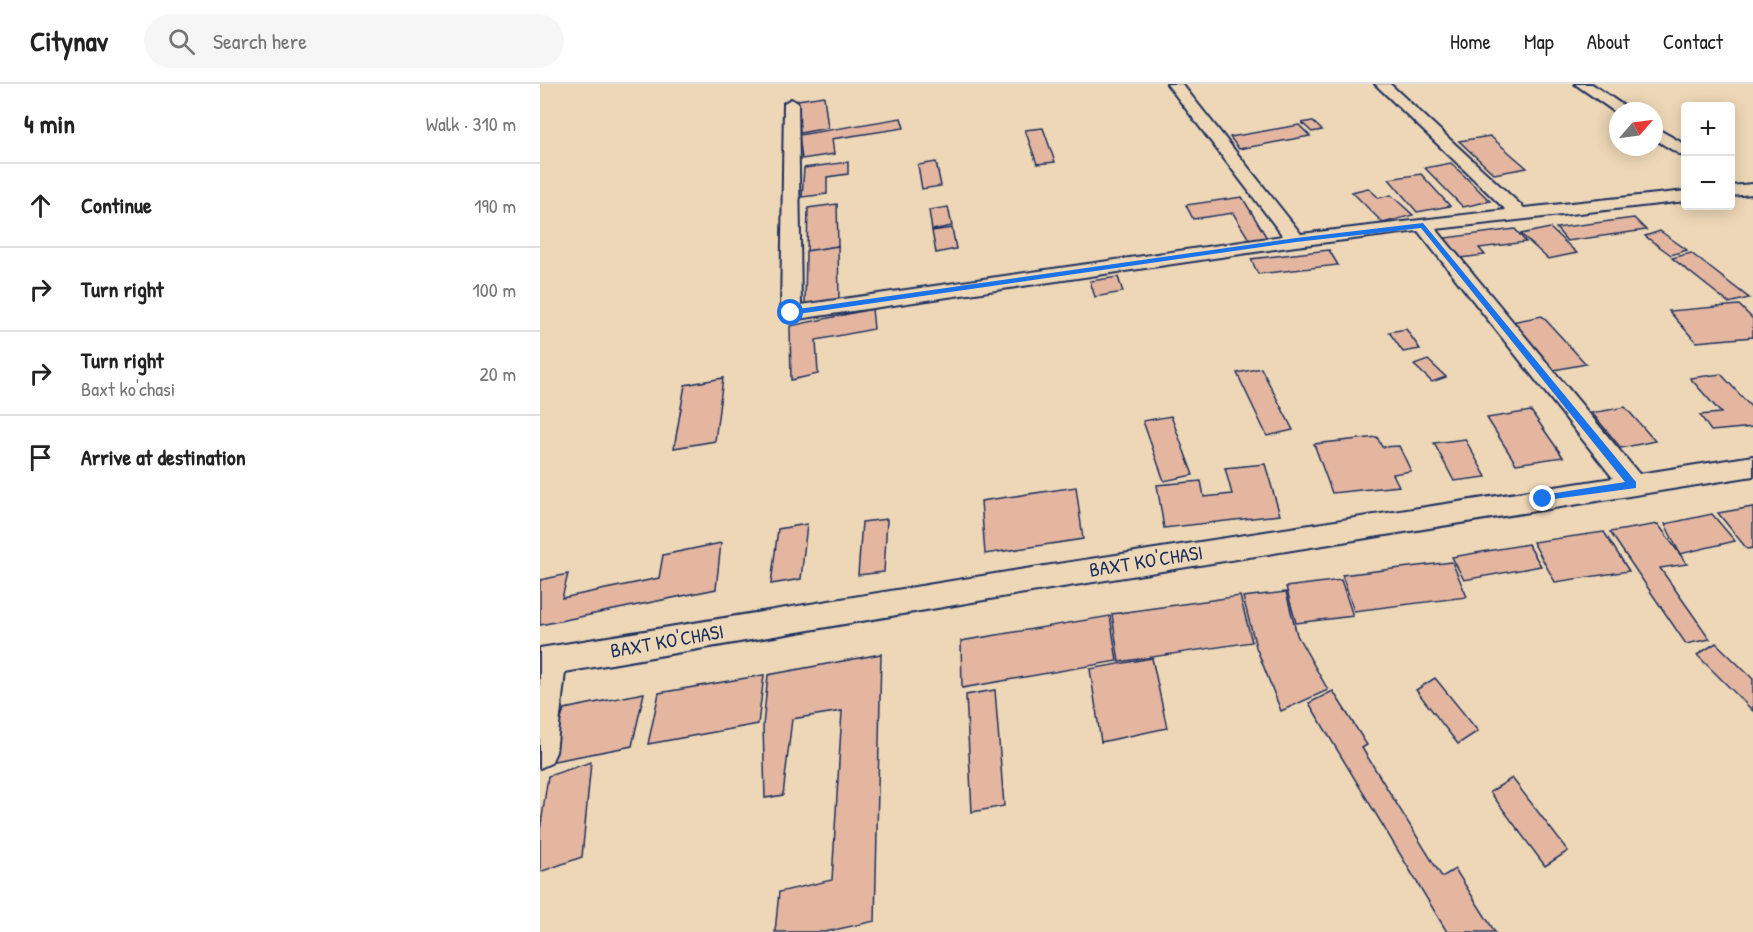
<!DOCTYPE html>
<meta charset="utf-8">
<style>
:root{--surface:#fff;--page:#f6f6f6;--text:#222;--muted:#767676;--line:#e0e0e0}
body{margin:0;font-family:"Patrick Hand",sans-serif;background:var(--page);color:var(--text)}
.controls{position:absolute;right:18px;top:18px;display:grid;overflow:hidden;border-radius:6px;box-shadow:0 3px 15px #0003}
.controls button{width:54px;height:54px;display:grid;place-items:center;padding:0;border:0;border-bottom:2px solid var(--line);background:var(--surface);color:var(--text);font:30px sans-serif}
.compass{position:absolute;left:1069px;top:18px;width:54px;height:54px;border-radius:50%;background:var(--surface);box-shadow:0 3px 15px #0003;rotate:62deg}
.stop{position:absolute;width:18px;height:18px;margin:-14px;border:4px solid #1a73e8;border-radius:50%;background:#fff}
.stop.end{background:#1a73e8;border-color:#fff;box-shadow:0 2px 6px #0008}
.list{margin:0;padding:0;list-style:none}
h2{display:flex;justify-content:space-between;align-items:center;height:78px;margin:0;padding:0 24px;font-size:26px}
h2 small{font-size:20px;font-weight:400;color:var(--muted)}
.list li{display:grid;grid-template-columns:39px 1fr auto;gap:18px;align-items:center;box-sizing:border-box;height:84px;padding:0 24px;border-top:2px solid var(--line)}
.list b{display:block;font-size:22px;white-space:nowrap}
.list p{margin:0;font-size:20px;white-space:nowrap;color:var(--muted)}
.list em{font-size:20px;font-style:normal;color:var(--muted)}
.icon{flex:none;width:33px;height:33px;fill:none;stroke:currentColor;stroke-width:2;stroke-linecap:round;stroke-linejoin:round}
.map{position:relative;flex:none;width:1213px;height:848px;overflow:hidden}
header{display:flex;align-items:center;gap:36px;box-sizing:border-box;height:84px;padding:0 30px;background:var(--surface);border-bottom:2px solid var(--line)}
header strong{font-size:28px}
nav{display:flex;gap:33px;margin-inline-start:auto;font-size:21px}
.search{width:420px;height:54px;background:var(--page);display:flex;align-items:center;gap:15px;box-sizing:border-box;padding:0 21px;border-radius:33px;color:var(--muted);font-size:22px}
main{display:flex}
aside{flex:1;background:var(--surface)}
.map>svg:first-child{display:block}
.building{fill:#e4b6a0;stroke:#1b2f5e;stroke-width:1.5}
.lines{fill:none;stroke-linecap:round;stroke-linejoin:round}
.minor-casing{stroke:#1b2f5e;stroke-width:4}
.minor{fill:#edd7b6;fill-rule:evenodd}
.route{fill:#1a73e8}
.labels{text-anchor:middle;stroke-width:5;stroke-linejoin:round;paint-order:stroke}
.street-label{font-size:20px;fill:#1b2f5e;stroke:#edd7b6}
</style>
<header>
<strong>Citynav</strong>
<div class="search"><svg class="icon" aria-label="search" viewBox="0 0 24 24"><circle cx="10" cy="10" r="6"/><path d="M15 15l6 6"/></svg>Search here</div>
<nav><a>Home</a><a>Map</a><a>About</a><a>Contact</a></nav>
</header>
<main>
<aside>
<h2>4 min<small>Walk · 310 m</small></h2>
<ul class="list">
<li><svg class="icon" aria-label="ahead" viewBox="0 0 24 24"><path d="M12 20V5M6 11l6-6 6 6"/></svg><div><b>Continue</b></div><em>190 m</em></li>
<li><svg class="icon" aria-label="right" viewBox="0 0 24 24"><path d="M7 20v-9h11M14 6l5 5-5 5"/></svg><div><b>Turn right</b></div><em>100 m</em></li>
<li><svg class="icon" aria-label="right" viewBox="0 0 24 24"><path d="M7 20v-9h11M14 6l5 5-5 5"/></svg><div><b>Turn right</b><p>Baxt ko'chasi</p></div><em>20 m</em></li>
<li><svg class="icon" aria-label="arrive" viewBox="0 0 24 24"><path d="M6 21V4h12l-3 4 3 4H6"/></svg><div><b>Arrive at destination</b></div></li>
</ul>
</aside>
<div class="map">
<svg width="1213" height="848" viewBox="0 0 1213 848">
<rect width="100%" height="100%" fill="#edd7b6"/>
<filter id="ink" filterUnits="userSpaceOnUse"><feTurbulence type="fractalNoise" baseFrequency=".0167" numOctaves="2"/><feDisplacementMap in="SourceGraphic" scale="12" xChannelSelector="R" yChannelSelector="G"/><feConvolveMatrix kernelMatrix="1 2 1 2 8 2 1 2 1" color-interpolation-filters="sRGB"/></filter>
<g filter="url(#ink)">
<g class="building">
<path d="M 284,12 L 288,44 L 260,49 L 258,16 Z"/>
<path d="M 361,34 L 364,44 L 292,55 L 294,70 L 262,75 L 259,51 Z"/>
<path d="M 772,37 L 782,46 L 772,48 L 762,39 Z"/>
<path d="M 759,41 L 770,52 L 699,65 L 690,53 Z"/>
<path d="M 503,44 L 515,78 L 497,80 L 485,46 Z"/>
<path d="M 950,52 L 987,84 L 954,90 L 919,57 Z"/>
<path d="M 308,78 L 308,90 L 287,93 L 287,110 L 262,113 L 264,84 Z"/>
<path d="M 396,78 L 401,102 L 382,105 L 378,81 Z"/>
<path d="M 911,79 L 950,117 L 923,123 L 885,84 Z"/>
<path d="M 881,90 L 910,122 L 877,128 L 849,95 Z"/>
<path d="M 828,104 L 839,114 L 851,111 L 873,131 L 843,139 L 812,108 Z"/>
<path d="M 702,113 L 727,154 L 710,157 L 693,129 L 653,135 L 646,121 Z"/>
<path d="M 297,120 L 298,162 L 267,167 L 268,124 Z"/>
<path d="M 408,123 L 412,142 L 392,146 L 389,126 Z"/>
<path d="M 1094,134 L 1106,146 L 1027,157 L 1016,144 Z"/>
<path d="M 412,144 L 416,165 L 396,169 L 392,147 Z"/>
<path d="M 1010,144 L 1037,169 L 1008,175 L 981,150 Z"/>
<path d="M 975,145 L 986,158 L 939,164 L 945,171 L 920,174 L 905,154 Z"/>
<path d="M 1120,147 L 1147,166 L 1131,171 L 1105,152 Z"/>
<path d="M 298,162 L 299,215 L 265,221 L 266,167 Z"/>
<path d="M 789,166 L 798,181 L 718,190 L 711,175 Z"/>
<path d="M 1151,169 L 1209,214 L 1189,219 L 1132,174 Z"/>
<path d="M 578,193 L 583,208 L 555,213 L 550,197 Z"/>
<path d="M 1199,221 L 1213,235 L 1213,253 L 1156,258 L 1129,227 Z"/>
<path d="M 332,225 L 334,245 L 276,256 L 278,290 L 251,296 L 250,242 Z"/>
<path d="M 1002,232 L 1046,280 L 1014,286 L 972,238 Z"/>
<path d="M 866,245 L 880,265 L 863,268 L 849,248 Z"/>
<path d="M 888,276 L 906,293 L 892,298 L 874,281 Z"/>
<path d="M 721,284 L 753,346 L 727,352 L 697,289 Z"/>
<path d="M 1181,290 L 1213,325 L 1213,343 L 1171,347 L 1160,331 L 1181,329 L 1150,294 Z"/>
<path d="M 183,294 L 175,357 L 134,364 L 145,301 Z"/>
<path d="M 1085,323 L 1115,357 L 1081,364 L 1052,329 Z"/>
<path d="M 991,327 L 1023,373 L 976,380 L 947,334 Z"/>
<path d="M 631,332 L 653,391 L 624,397 L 603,337 Z"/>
<path d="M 837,353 L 842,363 L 859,362 L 871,387 L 853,390 L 859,402 L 792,409 L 774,360 Z"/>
<path d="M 925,355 L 946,393 L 914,397 L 894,359 Z"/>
<path d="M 725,380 L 740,431 L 624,444 L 617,401 L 661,397 L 664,413 L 692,410 L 685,384 Z"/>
<path d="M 536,403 L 543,455 L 445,470 L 441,417 Z"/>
<path d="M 1213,423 L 1213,464 L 1207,465 L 1178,429 Z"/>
<path d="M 1172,430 L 1195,457 L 1140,470 L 1125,440 Z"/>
<path d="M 347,435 L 344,488 L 318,491 L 322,438 Z"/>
<path d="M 267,440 L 261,495 L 231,500 L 238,445 Z"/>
<path d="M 1118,440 L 1147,480 L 1120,484 L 1170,555 L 1146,560 L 1070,448 Z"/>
<path d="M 1064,448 L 1089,487 L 1015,498 L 993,458 Z"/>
<path d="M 181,459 L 176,505 L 0,541 L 0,496 L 28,490 L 22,514 L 119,494 L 123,471 Z"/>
<path d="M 988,460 L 1001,482 L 924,496 L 912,473 Z"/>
<path d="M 912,478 L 927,513 L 814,527 L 802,491 Z"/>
<path d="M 801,496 L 813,532 L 756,539 L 746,503 Z"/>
<path d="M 746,508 L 757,551 L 788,606 L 741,627 L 716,563 L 703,513 Z"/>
<path d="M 700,512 L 712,558 L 579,578 L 572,530 Z"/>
<path d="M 570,532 L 577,577 L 422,604 L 421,557 Z"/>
<path d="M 1176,559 L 1213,595 L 1213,627 L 1157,571 Z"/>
<path d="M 341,570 L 335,837 L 285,848 L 235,848 L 239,808 L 292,796 L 302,627 L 252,635 L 243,711 L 225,714 L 223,642 L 228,591 Z"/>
<path d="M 612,574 L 627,644 L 561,658 L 550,585 Z"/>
<path d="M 224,591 L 218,640 L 108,660 L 119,609 Z"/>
<path d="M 895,594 L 938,647 L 918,660 L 876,606 Z"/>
<path d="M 455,606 L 464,722 L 432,728 L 426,611 Z"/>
<path d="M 793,607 L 827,661 L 822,664 L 902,793 L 915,785 L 955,848 L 907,848 L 769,619 Z"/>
<path d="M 104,609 L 92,662 L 9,678 L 24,625 Z"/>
<path d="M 51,678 L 42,773 L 0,788 L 0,747 L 8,692 Z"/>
<path d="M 972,694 L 1028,767 L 1005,782 L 950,708 Z"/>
</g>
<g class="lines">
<defs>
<g id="minor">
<path d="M 627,0 L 642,0 L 761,150 L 966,126 L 835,0 L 850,0 L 984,124 L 1146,107 L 1146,117 L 896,145 L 1099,390 L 1213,372 L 1213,392 L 479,510 L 25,588 L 16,668 L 11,679 L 0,684 L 0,564 L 479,486 L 1073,394 L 878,147 L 756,162 L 251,236 L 244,234 L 241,229 L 244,19 L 251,15 L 258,19 L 261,221 L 743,152 Z"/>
<path d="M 1035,0 L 1052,0 L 1091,27 L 1078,27 L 1078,30 Z"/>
<path d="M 1114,43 L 1146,61 L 1146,74 L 1114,55 Z"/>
<path d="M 1213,100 L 1213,110 L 1190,112 L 1190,102 Z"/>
</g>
</defs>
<use href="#minor" class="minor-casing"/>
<use href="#minor" class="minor"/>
</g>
</g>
<path class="route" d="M 883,139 L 1096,398 L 1096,404 L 999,417 L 998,415 L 1003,411 L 1085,398 L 881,144 L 756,158 L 251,231 L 247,229 L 251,226 L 756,154 Z"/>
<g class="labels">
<g class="street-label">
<text transform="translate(606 477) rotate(-9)" y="7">BAXT KO'CHASI</text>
<text transform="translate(127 557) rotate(-10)" y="7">BAXT KO'CHASI</text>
</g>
</g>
</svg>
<div class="controls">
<button>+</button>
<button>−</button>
</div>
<svg class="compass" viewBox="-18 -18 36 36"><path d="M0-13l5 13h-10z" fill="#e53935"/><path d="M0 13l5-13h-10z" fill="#767676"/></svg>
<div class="stop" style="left:251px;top:229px"></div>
<div class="stop end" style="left:1003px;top:415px"></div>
</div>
</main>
